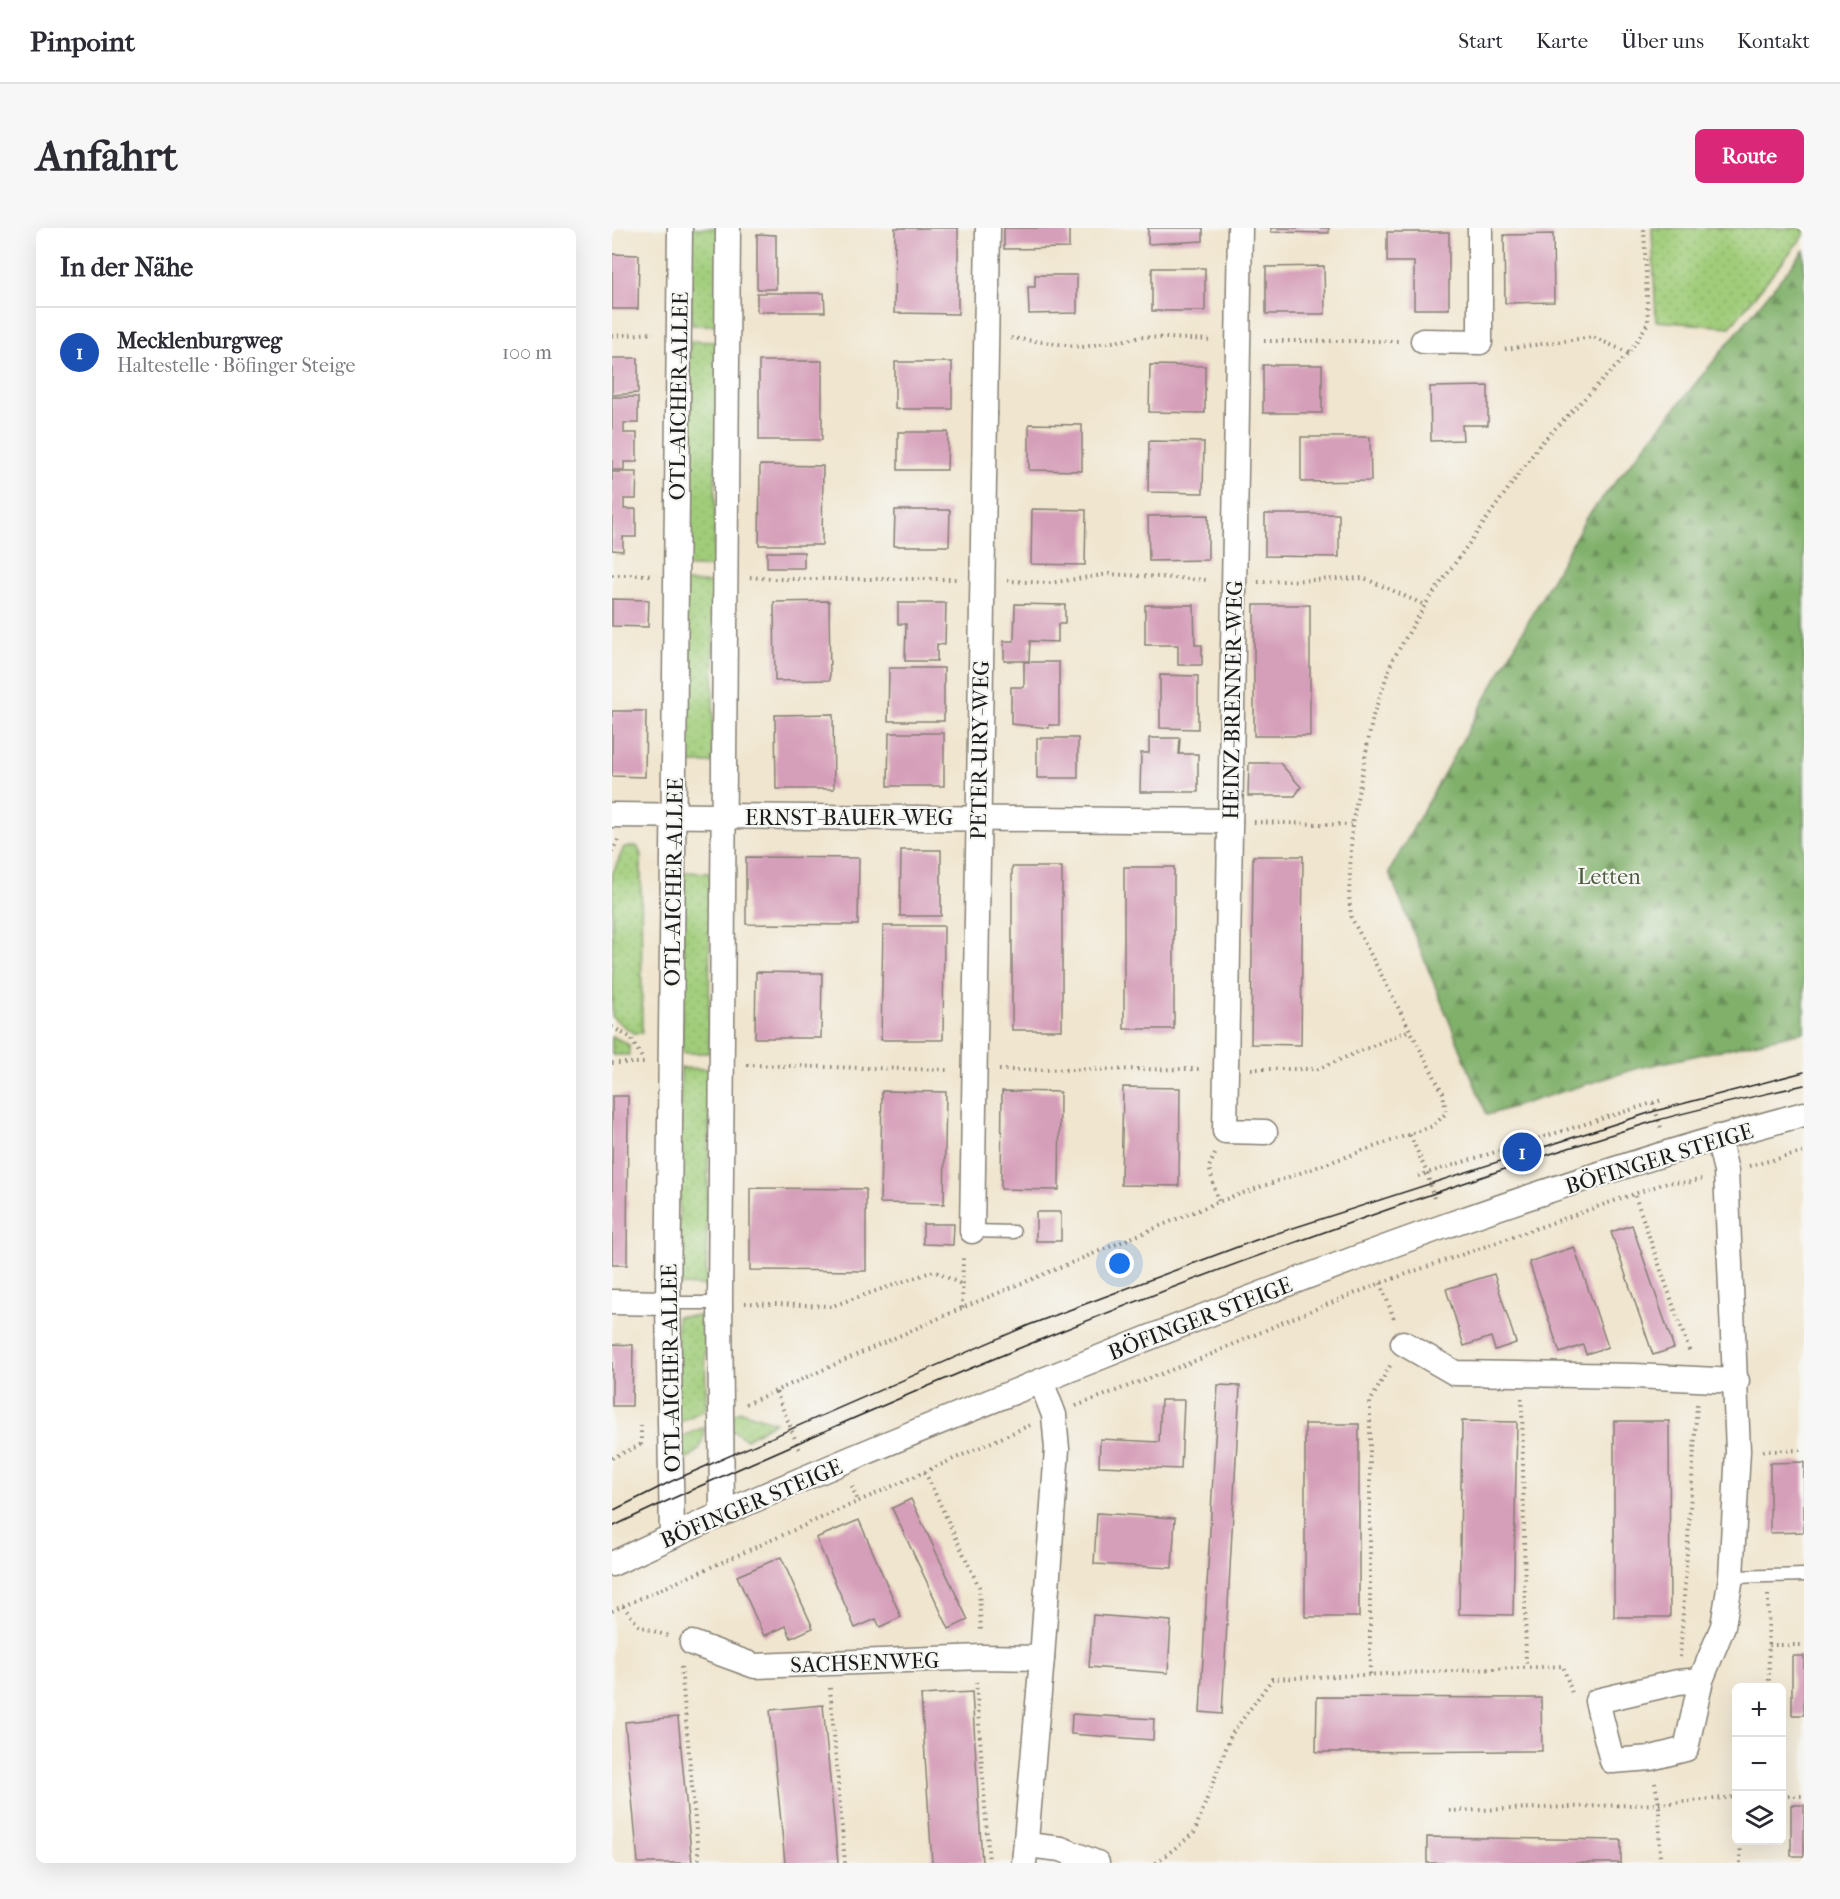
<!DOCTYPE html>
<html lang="de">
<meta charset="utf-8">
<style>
:root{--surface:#fff;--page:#f7f7f7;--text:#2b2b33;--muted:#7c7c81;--line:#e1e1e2;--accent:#db2777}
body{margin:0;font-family:"IM FELL French Canon",serif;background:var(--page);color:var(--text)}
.controls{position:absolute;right:18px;bottom:18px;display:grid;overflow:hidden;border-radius:9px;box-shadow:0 6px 24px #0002}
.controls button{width:54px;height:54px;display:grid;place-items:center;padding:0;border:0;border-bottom:2px solid var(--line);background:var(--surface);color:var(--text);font:30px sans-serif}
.you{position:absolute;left:508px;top:1036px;width:21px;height:21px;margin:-15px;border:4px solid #fff;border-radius:50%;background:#1a73e8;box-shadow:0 0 0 9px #1a73e833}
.badge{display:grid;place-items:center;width:39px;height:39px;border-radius:50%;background:var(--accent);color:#fff;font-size:20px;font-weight:700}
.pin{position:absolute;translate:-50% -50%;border:3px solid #fff;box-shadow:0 2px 6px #0006}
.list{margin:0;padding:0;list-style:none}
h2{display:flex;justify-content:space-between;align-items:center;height:78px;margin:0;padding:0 24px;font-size:26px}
h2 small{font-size:20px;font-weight:400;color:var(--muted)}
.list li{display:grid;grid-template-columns:39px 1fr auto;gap:18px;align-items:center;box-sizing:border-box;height:90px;padding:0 24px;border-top:2px solid var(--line)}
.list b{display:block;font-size:22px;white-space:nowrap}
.list p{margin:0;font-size:20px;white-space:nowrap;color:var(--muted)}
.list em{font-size:20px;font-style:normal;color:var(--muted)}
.icon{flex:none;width:33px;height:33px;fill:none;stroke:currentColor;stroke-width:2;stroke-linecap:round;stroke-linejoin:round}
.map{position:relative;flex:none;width:1192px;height:1635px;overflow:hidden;border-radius:9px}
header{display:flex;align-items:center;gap:36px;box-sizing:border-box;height:84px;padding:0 30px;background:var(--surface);border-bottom:2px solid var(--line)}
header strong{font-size:28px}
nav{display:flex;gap:33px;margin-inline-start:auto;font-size:21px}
.intro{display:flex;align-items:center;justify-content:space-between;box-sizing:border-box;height:144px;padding:0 36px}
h1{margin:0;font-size:42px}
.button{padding:15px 27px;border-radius:9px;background:var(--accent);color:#fff;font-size:21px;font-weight:700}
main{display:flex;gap:36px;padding:0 36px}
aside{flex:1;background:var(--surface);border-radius:9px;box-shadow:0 6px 24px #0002}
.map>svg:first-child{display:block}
.green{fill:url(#green-dots);stroke:#5e744b;stroke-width:1.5}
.forest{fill:url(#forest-firs);stroke:#4e6643;stroke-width:1.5}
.building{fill:#d69fb9}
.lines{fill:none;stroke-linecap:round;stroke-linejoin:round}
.service-casing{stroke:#868075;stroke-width:15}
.minor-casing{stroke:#868075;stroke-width:27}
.path{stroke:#868075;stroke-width:4;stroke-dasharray:1.5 4.5;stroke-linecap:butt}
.service{stroke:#fff;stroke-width:12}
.minor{stroke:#fff;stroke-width:24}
.tram{stroke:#1c1c1c;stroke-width:1.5}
.labels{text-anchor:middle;stroke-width:4.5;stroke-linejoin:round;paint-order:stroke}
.street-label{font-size:22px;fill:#1c1c1c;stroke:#f6f6f2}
.park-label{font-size:22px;fill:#4b5a3d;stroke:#f6f6f2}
</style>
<header>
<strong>Pinpoint</strong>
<nav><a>Start</a><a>Karte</a><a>Über uns</a><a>Kontakt</a></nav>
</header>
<div class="intro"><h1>Anfahrt</h1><a class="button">Route</a></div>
<main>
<aside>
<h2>In der Nähe<small></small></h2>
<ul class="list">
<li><span class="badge" style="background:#1a4fb4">1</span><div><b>Mecklenburgweg</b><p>Haltestelle · Böfinger Steige</p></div><em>100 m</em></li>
</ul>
</aside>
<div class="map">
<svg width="1192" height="1635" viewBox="0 0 1192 1635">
<defs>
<pattern id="green-dots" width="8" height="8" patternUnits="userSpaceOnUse" patternTransform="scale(1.5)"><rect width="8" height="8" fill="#a1cd7a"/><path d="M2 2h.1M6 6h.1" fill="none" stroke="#8aaf69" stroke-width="1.8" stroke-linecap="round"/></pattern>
<pattern id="forest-firs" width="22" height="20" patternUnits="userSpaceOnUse" patternTransform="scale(1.5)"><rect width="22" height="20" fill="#80b06a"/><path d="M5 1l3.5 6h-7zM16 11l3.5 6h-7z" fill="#688e56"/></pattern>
</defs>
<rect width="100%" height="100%" fill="#f6f6f2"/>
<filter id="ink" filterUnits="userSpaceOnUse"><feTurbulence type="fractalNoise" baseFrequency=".0167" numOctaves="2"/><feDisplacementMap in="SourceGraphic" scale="12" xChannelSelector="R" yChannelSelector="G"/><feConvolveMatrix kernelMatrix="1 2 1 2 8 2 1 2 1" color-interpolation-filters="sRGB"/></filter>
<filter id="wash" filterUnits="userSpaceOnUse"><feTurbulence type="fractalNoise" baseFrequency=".008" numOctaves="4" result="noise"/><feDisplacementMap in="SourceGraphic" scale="24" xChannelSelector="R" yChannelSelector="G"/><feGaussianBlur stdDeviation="1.35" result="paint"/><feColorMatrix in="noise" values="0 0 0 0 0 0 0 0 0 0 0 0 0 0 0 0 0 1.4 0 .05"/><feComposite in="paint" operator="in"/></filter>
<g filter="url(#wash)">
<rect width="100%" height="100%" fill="#f0e5ce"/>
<g class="green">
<rect x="79" y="0" width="29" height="97"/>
<path d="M 1040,0 L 1192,0 L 1192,7 L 1118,99 L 1044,93 Z"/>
<path d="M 78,113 L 106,114 L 102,339 L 73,339 Z"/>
<path d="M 72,354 L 102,355 L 101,535 L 71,535 Z"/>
<path d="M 25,618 L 29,627 L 30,805 L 21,805 L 0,789 L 0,647 L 12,619 Z"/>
<path d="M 71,644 L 98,645 L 97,825 L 70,825 Z"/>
<path d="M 0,808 L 17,817 L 17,827 L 0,827 Z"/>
<path d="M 69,840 L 98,841 L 94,1058 L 66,1057 Z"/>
<path d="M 65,1088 L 93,1088 L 94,1181 L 64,1196 Z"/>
<path d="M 129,1183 L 163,1194 L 134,1211 L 120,1202 L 120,1186 Z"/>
<path d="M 93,1199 C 91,1220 87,1225 68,1234 L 64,1211 Z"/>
</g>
<path class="forest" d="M 1192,22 L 1192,804 L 1027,840 L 875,887 L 777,644 L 974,290 Z"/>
<g id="blocks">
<g class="building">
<path d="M 283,0 L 346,0 L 346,86 L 282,85 Z"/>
<path d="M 392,0 L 457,0 L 457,20 L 392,21 Z"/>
<path d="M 536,0 L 591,0 L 591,13 L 536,16 Z"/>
<path d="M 659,0 L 717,0 L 717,5 L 659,4 Z"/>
<path d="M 775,4 L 837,4 L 837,81 L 802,81 L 802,34 L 775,34 Z"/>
<path d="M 145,6 L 164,7 L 164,61 L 145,61 Z"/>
<path d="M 941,6 L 942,74 L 893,75 L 892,7 Z"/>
<path d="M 0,26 L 27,27 L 26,81 L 0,81 Z"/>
<path d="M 712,38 L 713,86 L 654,86 L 654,39 Z"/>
<rect x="540" y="40" width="53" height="43"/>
<path d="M 423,47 L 465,47 L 465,85 L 417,86 L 416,59 L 423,59 Z"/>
<path d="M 145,65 L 212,65 L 213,84 L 145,84 Z"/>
<path d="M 0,130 L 26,130 L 26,165 L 0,167 Z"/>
<rect x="147" y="133" width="63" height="79"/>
<rect x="283" y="134" width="57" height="47"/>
<path d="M 538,137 L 593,138 L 593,185 L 537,184 Z"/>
<rect x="651" y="137" width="59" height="48"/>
<path d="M 876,158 L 876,197 L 850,197 L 851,212 L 819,213 L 818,159 Z"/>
<path d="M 0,169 L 26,169 L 26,195 L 12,195 L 12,205 L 25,205 L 25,234 L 12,234 L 12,242 L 0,242 Z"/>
<path d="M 417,196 L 470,197 L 470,243 L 417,242 Z"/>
<path d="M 286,204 L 336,204 L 335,242 L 286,242 Z"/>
<path d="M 689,209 L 758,209 L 759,253 L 689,254 Z"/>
<path d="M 537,213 L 592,214 L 591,265 L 536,264 Z"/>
<path d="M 148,237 L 211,238 L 210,317 L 147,317 Z"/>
<path d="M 0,244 L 25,244 L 24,271 L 12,271 L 12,281 L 24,281 L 24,309 L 11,309 L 11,323 L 0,322 Z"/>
<path d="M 420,281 L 474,282 L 473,337 L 419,336 Z"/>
<path d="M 283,282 L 338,282 L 337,318 L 282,318 Z"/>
<path d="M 653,286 L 727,286 L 727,329 L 653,328 Z"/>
<path d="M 596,287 L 596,332 L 537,333 L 536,288 Z"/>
<rect x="155" y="324" width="37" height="16"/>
<path d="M 0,371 L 37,372 L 36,399 L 0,398 Z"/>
<path d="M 217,373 L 218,452 L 163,453 L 162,374 Z"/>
<path d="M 286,375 L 334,375 L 333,417 L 325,416 L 325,433 L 293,433 L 294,396 L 286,396 Z"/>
<path d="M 403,376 L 453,377 L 453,396 L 446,396 L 446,414 L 418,413 L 417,433 L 392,433 L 392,413 L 402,413 Z"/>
<path d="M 533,377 L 582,377 L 583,417 L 590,417 L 590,437 L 566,437 L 566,417 L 533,417 Z"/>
<rect x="642" y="377" width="56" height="131"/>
<path d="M 412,434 L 447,434 L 447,497 L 437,497 L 437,500 L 399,496 L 399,459 L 412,459 Z"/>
<path d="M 277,440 L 332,440 L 332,493 L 276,493 Z"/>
<path d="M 548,447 L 586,448 L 586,501 L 548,500 Z"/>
<path d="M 0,483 L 34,483 L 33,549 L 0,548 Z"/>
<path d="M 221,486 L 222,561 L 164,561 L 163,487 Z"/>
<path d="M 277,505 L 332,505 L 332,558 L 276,558 Z"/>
<rect x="425" y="510" width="41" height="40"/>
<path d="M 537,510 L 568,510 L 567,526 L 586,526 L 586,564 L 528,564 L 529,525 L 537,525 Z"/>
<path d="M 637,535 L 668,535 L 689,559 L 683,568 L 636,568 Z"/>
<path d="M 289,622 L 329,622 L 329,688 L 288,688 Z"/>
<path d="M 641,628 L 691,628 L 689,817 L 639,816 Z"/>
<path d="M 134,629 L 247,630 L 246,697 L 134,696 Z"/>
<rect x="400" y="639" width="50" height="163"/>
<rect x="512" y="639" width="50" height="162"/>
<path d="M 271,698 L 332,698 L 331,812 L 269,812 Z"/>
<path d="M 144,744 L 210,745 L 209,810 L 143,810 Z"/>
<path d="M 511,859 L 568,860 L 567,958 L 509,957 Z"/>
<path d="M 270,863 L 334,864 L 332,976 L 268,975 Z"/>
<path d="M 390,863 L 448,864 L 447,962 L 389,961 Z"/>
<path d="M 0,868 L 16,868 L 15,1037 L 0,1037 Z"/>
<path d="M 138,960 L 254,961 L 254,1043 L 138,1042 Z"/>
<rect x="424" y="984" width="25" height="29"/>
<path d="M 311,996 L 342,996 L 341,1017 L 311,1016 Z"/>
<path d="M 1020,997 L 1062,1120 L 1041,1127 L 999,1004 Z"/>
<path d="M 962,1019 L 996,1119 L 974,1126 L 971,1117 L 948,1125 L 917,1034 Z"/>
<path d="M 882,1046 L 904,1115 L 883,1122 L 879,1109 L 852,1118 L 834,1061 Z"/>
<path d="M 0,1116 L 21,1117 L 20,1178 L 0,1178 Z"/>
<path d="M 606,1157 L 628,1158 L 610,1486 L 588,1484 Z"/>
<path d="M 549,1172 L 572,1172 L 569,1241 L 487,1238 L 488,1211 L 547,1214 Z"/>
<path d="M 850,1193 L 905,1194 L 901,1387 L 847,1386 Z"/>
<path d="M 1002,1193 L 1057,1193 L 1058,1389 L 1002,1389 Z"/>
<rect x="693" y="1196" width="54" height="193"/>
<path d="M 1192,1234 L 1192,1304 L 1158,1305 L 1158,1235 Z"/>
<path d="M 299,1271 L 356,1392 L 337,1401 L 280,1280 Z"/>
<path d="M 485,1285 L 563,1290 L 560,1340 L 482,1336 Z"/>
<path d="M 247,1292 L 289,1389 L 268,1399 L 264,1391 L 243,1400 L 204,1310 Z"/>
<path d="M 169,1329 L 201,1400 L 179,1410 L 174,1398 L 152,1408 L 125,1348 Z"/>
<path d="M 481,1387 L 559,1393 L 556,1445 L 477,1439 Z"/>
<rect x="1180" y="1428" width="12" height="59"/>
<path d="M 360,1464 L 370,1635 L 320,1635 L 309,1467 Z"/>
<path d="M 705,1469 L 929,1470 L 930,1523 L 704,1524 Z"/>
<path d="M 211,1477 L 226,1635 L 173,1635 L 158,1482 Z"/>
<path d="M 460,1486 L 542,1491 L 541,1512 L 459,1506 Z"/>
<path d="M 66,1489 L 80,1635 L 26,1635 L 13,1494 Z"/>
<rect x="1179" y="1577" width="13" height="51"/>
<path d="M 815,1609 L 1009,1612 L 1009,1635 L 815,1635 Z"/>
</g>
</g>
</g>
<g filter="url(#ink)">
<use href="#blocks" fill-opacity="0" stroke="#868075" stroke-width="1.5"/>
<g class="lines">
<defs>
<g id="service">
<path d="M 360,1003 L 402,1004"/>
<path d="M 56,1075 L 108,1075"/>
<path d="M 1119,1349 L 1192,1347"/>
</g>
<g id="minor">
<path d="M 628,0 L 613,903 L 653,904"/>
<path d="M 811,113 L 868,114 L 868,0"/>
<path d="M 0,587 L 618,593"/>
<path d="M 360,1003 L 376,0"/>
<path d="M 0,1074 L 56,1075"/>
<path d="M 791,1115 L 843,1145 L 1023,1148 L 1125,1153"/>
<path d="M 110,1285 L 108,1075 L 116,0"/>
<path d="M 60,1308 L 56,1075 L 68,0"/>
<path d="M 0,1336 C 158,1262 321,1196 484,1131 C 715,1038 951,950 1192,886"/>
<path d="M 80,1415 L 143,1438 L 370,1429 L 430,1430"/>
<path d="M 1089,1452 L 1074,1521 L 1039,1530 L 1000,1533 L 985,1473 L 1066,1454 L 1089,1452 L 1111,1398 L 1119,1349 L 1126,1223 L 1114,943 L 1106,909"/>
<path d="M 415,1617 L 449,1621 L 485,1635"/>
<path d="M 412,1635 L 430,1430 L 445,1221 L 442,1187 L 429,1153"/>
</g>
</defs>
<use href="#service" class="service-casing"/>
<use href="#minor" class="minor-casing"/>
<g class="path">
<path d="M 0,108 L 42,105"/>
<path d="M 399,110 L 470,119 L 531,109 L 600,112"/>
<path d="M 652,113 L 786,113"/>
<path d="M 893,121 L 981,109 L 1017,125"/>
<path d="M 0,347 L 40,347"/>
<path d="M 138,349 L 160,351 L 346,351"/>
<path d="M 395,353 L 438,355 L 497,346 L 597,352"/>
<path d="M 646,354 L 752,350 L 813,377"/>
<path d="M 642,594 L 740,597"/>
<path d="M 0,624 L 6,612"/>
<path d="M 0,799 L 19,810 L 31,832"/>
<path d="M 0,835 L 34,835"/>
<path d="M 135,837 L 337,842"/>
<path d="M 639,841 L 706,841 L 798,802"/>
<path d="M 387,842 L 589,841"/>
<path d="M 1041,875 L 1049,900"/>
<path d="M 798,907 L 815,945 L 823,974"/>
<path d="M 603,926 L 597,939 L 606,974"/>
<path d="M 1137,938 L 1192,924"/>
<path d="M 806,948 L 1050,872"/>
<path d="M 1023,968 L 1078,1125"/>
<path d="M 769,1055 L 782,1091"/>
<path d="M 133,1075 L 220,1078 L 322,1043 L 351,1057"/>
<path d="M 350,1080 L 351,1026"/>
<path d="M 164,1164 L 188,1223"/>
<path d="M 910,1170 L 914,1439"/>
<path d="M 134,1176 L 350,1080 L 606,974 L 821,898 L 834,885 L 831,865 L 739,689 L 737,668 L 740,597 L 761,488 L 780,433 L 813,377 L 929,215 L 1017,125 L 1036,95 L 1032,0"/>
<path d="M 464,1178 L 593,1129 L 676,1092 L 769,1055 L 1056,954 L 1075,955 L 1090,951"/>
<path d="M 29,1217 L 29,1198"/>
<path d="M 1151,1223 L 1192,1222"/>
<path d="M 0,1230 L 32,1215"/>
<path d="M 313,1244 L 367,1359 L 369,1404"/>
<path d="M 240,1258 L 246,1274"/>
<path d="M 1156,1367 L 1157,1460"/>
<path d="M 11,1378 L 27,1398 L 56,1408"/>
<path d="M 0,1383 L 418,1197"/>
<path d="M 1157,1417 L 1192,1417"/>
<path d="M 1068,1429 L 1085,1176"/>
<path d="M 69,1439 L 87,1635"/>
<path d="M 758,1446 L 758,1174 L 779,1136"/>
<path d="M 364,1454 L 377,1635"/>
<path d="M 218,1460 L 233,1635"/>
<path d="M 1043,1555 L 1047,1576 L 1048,1635"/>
<path d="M 1170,1568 L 1192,1568"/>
<path d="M 837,1583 L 1047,1576 L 1124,1569"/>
<path d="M 544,1635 L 582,1605 L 619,1507 L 660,1451 L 951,1438 L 960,1465"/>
<path d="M 1128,1635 L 1129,1612"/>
</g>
<use href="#service" class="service"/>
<use href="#minor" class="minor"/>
<g class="tram">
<path d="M 0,1283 L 60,1253 L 417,1097 L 644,1012 L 1043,883 L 1192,844"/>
<path d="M 0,1299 C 59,1270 120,1244 181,1217 C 345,1144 510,1076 679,1016 C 799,973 920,930 1043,893 C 1092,879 1142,869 1192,857"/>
</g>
</g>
</g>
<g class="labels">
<g class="street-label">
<text transform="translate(66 168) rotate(-89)" y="8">OTL-AICHER-ALLEE</text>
<text transform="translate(620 472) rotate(-89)" y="8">HEINZ-BRENNER-WEG</text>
<text transform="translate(367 522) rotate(-89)" y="8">PETER-URY-WEG</text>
<text x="237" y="597">ERNST-BAUER-WEG</text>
<text transform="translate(61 654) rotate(-89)" y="8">OTL-AICHER-ALLEE</text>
<text transform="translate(1047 930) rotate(-17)" y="8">BÖFINGER STEIGE</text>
<text transform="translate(588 1090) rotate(-21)" y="8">BÖFINGER STEIGE</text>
<text transform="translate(58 1140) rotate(-91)" y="8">OTL-AICHER-ALLEE</text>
<text transform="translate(139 1275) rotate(-23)" y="8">BÖFINGER STEIGE</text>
<text transform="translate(253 1434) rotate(-2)" y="8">SACHSENWEG</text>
</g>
<g class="park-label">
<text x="997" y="656">Letten</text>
</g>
</g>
</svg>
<div class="controls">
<button>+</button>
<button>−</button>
<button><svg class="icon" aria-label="layers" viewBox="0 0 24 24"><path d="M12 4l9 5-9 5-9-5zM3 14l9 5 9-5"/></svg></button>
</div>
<div class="you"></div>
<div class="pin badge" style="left:910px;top:924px;background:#1a4fb4">1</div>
</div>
</main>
